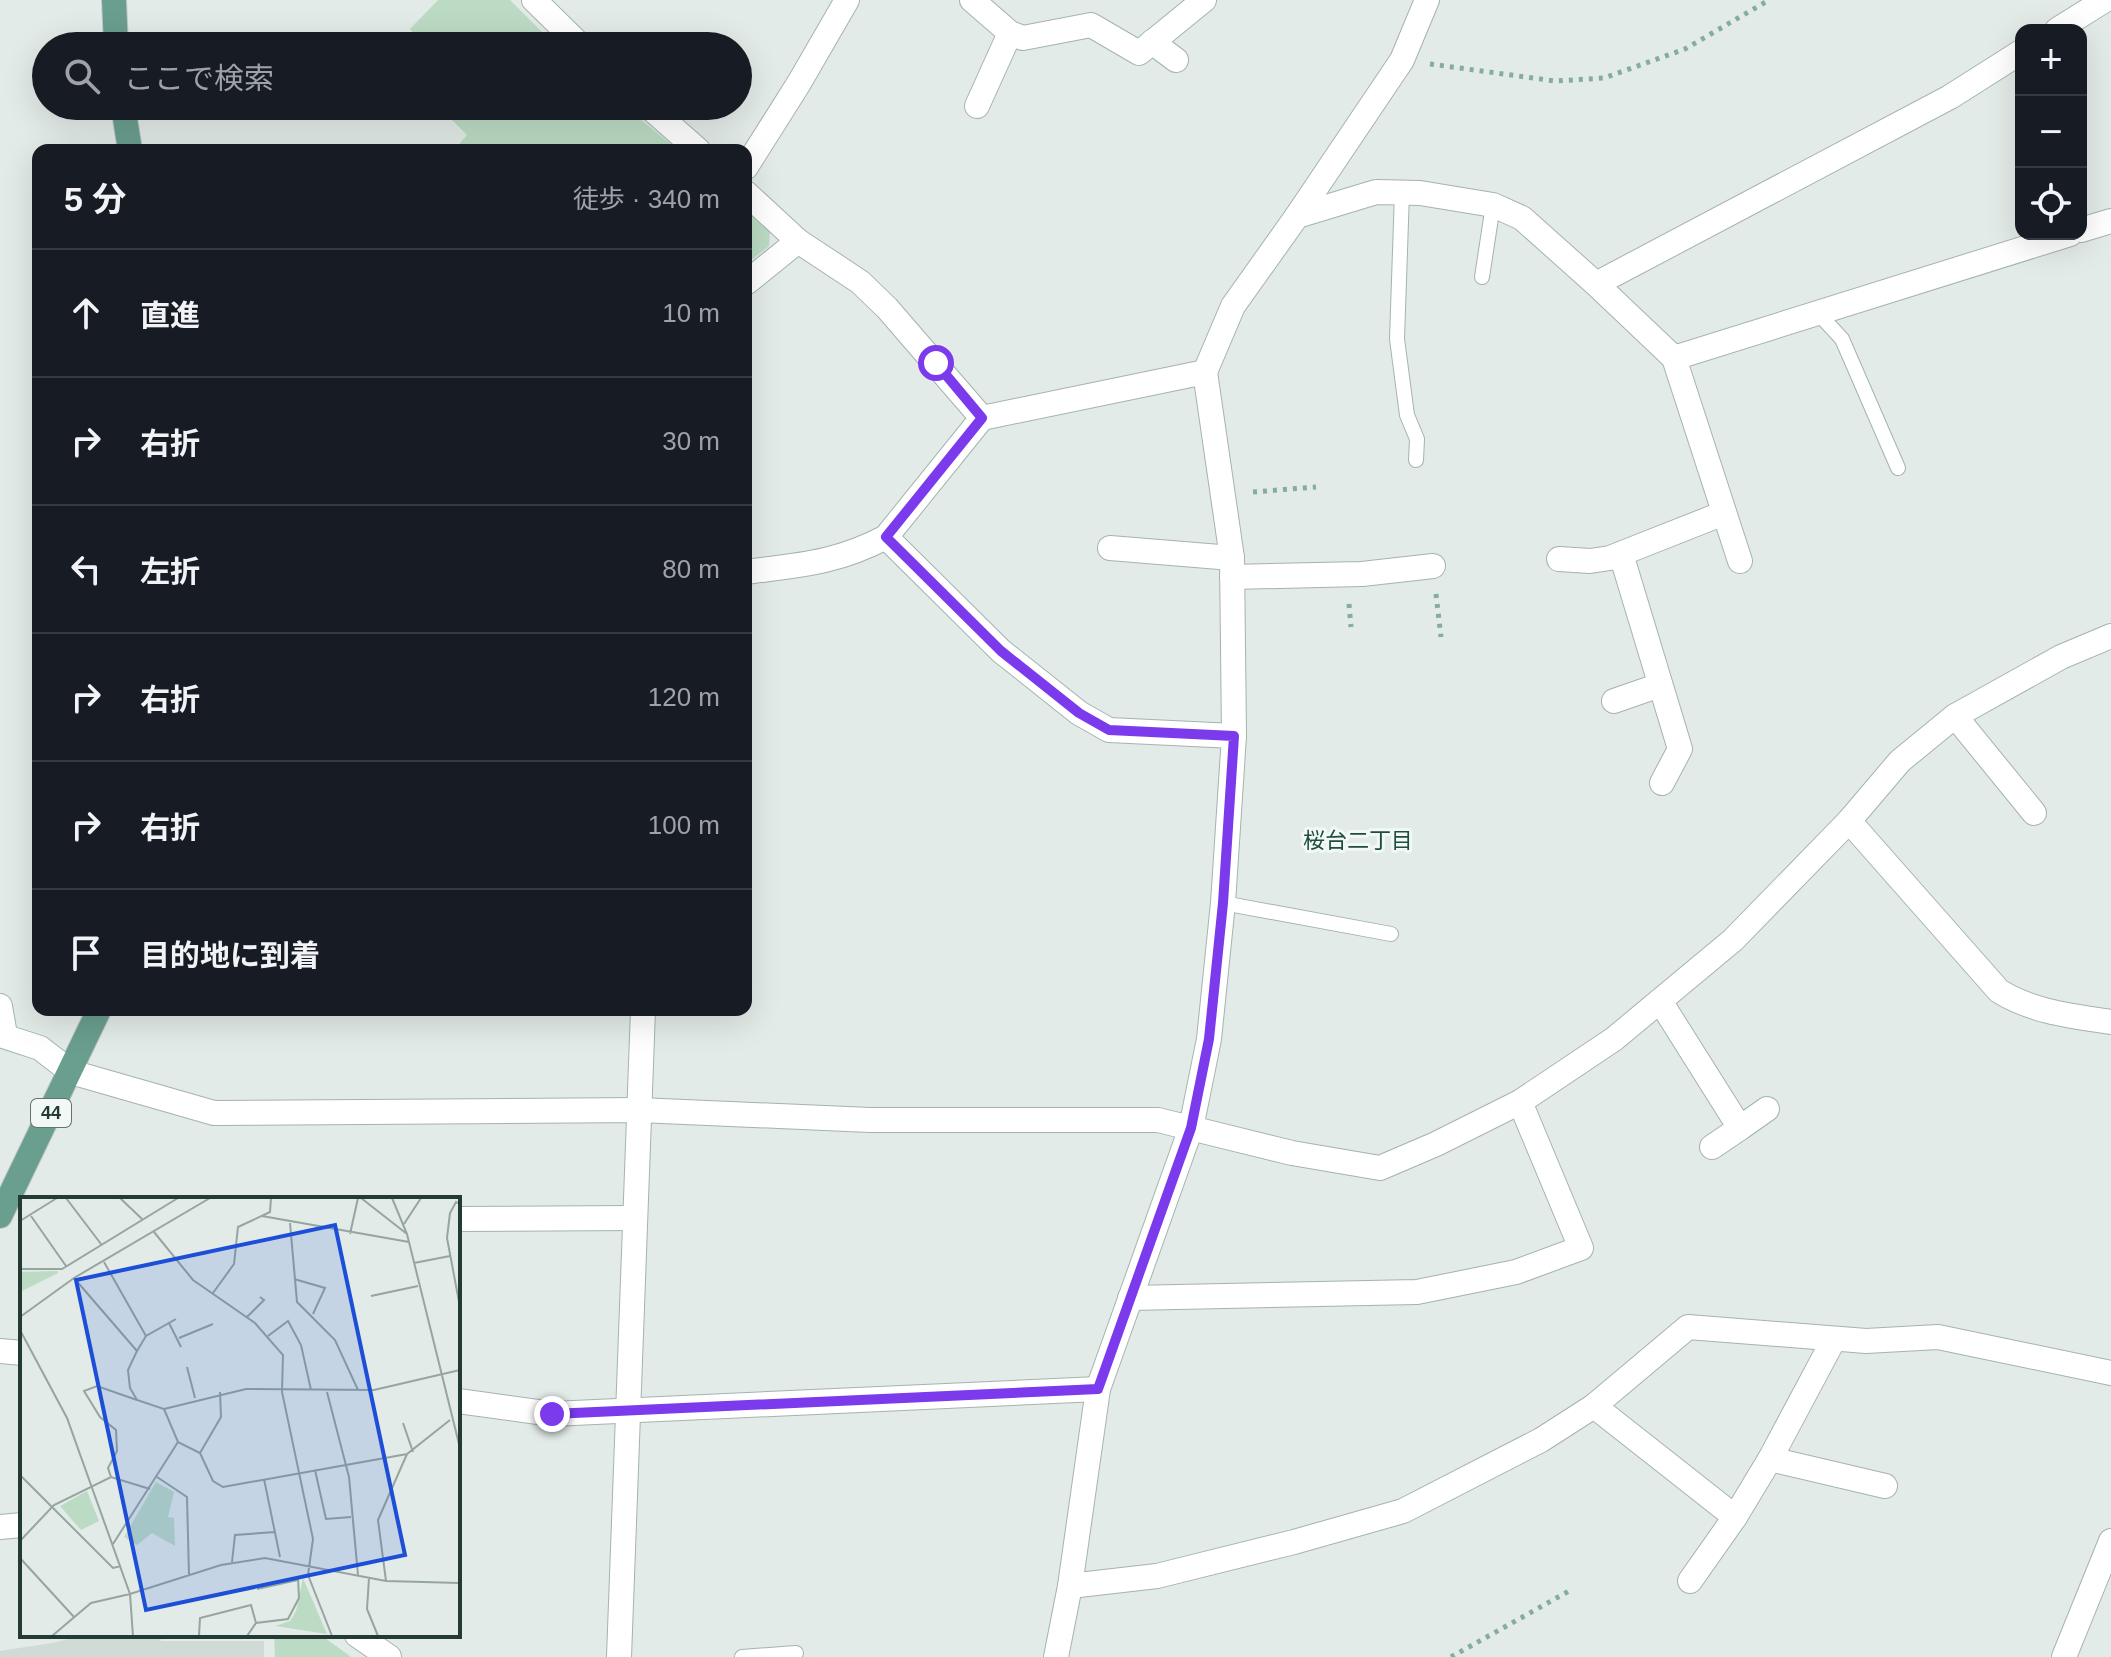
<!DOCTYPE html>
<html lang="ja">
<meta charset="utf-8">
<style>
:root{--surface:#171b24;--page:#20242c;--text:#f1f3f6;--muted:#9ea1a6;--line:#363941}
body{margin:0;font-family:Arial,"Noto Sans JP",sans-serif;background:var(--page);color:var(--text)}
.controls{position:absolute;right:24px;top:24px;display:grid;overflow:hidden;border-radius:16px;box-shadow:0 8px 32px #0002}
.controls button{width:72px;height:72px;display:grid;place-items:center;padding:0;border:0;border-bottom:2px solid var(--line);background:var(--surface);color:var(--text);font:40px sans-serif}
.stop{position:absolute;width:24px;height:24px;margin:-18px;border:6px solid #7c3aed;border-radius:50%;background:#fff}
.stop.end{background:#7c3aed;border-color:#fff;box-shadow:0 2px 8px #0008}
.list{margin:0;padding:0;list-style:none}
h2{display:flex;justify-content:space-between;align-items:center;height:104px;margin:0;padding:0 32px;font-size:34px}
h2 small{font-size:26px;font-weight:400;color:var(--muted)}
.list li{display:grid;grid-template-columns:52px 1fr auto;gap:24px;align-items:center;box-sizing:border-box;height:128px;padding:0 32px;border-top:2px solid var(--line)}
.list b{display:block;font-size:30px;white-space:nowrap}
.list em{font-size:26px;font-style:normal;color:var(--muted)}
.icon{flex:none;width:44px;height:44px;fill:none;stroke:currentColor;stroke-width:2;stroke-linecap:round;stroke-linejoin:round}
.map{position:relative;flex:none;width:2111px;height:1657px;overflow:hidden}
.search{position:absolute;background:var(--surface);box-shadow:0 8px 32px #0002;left:32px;top:32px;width:720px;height:88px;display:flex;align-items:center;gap:20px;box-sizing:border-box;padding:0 28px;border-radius:44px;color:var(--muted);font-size:30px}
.panel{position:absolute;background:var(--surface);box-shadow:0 8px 32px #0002;left:32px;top:144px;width:720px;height:872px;border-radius:16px}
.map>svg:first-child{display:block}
.built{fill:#d0dbd6}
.green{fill:#bcdbc4}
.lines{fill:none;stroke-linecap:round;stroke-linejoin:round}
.lane-casing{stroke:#a5b3ae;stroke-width:16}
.street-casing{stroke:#a5b3ae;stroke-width:26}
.secondary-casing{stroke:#a1b6ae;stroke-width:26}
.primary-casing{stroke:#c1c8c6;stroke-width:26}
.path{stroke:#85ad9f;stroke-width:5;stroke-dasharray:4 6;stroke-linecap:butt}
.lane{stroke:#fff;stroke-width:14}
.street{stroke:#fff;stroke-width:24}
.secondary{stroke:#fff;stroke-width:24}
.primary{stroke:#6a9e8e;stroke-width:24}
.route{stroke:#7c3aed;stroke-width:10}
.labels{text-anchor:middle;stroke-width:6;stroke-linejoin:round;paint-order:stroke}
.shield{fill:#f2f8f5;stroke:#61746e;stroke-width:2}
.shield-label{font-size:18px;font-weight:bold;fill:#233b34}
.neighbourhood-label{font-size:22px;fill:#214c40;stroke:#f2f8f5}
.inset-road{fill:none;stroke:#96a59f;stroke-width:2}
.view{fill:#1d4ed8;fill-opacity:0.15;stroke:#1d4ed8;stroke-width:4}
.inset-edge{fill:none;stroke:#233b34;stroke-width:4}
</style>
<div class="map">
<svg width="2111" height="1657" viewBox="0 0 2111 1657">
<rect width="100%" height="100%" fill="#e2ebe7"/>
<path class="built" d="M 84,1635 L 160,1635 L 161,1641 L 264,1641 L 264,1657 L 0,1657 L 0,1651 L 52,1643 Z"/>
<g class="green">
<path d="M 438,0 L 510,0 L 556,46 L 425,46 L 410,29 Z"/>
<path d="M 438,106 L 624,106 L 678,150 L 454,150 L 467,135 Z"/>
<path d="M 746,208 L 770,229 L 769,246 L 746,264 Z"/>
<path d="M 274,1635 L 321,1635 L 351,1657 L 275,1657 Z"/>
</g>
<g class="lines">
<defs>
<g id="lane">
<path d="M 1402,192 L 1397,339 L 1407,415 L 1417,439 L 1416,460"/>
<path d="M 1482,277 L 1493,205"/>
<path d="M 1818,313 L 1842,339 L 1898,468"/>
<path d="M 1223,903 L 1391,934"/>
<path d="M 742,1657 L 796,1653"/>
</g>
<g id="street">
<path d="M 534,0 L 581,46"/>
<path d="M 972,0 L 1010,33 L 1023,38 L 1091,25 L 1139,53 L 1204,0"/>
<path d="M 2057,30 L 2105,0"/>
<path d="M 1152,42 L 1176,60"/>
<path d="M 648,106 L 698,150"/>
<path d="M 977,106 L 1010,33"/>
<path d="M 746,167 L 799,83 L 847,0"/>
<path d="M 746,193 L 798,241 L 860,282 L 887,308 L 982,418 L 886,537 C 837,563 800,565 746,572"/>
<path d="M 1297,216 L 1402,60 L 1427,0"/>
<path d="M 2081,230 L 2111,221"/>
<path d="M 746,283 L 798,241"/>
<path d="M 1596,284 L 1674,358 L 1740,561"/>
<path d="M 1674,358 L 2070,234"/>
<path d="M 982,418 L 1205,372 L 1233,306 L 1297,216 L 1376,192 L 1420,193 L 1493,205 L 1522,218 L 1596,284 L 1950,97 L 2021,52"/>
<path d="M 886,537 L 1001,651 L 1079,713 L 1109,730 L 1234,736"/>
<path d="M 1110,548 L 1232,558"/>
<path d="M 1621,554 L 1680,749 L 1662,783"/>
<path d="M 1559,559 L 1590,561 L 1610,558 L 1724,513"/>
<path d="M 1232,577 L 1362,574 L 1433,566"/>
<path d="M 1614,701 L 1660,685"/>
<path d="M 1955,716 L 2034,813"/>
<path d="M 1849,821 L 1999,991 C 2033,1012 2071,1016 2111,1022"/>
<path d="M 1660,1001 L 1740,1128 L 1767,1109"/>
<path d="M 0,1006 L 5,1035"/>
<path d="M 71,1072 L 214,1113 L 639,1110 L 870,1120 L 1158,1120 L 1292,1153 L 1380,1168 L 1436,1144 L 1520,1102 L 1614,1039 L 1733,940 L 1849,821 L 1900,761 L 1955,716 L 2061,657 L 2111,636"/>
<path d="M 1712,1147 L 1740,1128"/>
<path d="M 458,1219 L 635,1218"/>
<path d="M 1130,1298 L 1417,1292 L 1516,1272 L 1581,1248 L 1520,1102"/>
<path d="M 0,1351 L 22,1353"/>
<path d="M 458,1401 L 552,1414 L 1098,1389"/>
<path d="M 1594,1406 L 1735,1517 L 1770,1459 L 1834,1339"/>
<path d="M 1770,1459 L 1885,1486"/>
<path d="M 0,1527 L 22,1525"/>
<path d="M 1690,1581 L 1735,1517"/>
<path d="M 1070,1586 L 1157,1576 L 1294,1542 L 1403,1511 L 1541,1440 L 1594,1406 L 1688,1327 L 1866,1341 L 1938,1337 L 2111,1373"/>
<path d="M 357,1635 L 389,1657"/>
<path d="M 619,1657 L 643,1010"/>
<path d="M 1056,1657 L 1070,1586 L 1098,1389 L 1191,1128 L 1209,1039 L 1223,903 L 1234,736 L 1232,558 L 1205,372"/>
<path d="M 2064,1657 L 2111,1541"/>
</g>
<path id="secondary" d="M 0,1035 L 40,1048 L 71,1072"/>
<g id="primary">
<path d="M 114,0 L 116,46"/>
<path d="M 123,106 L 130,150"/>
<path d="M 0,1216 L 99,1010"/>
</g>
</defs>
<use href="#lane" class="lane-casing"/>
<use href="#street" class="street-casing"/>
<use href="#secondary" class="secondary-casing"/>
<use href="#primary" class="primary-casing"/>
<g class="path">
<path d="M 1430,64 L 1555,81 L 1604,78 L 1685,49 L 1769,0"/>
<path d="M 1253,492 L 1316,487"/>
<path d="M 1436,594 L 1441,637"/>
<path d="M 1349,604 L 1351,627"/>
<path d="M 1451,1657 L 1569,1591"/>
</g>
<use href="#lane" class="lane"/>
<use href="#street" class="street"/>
<use href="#secondary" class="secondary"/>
<use href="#primary" class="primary"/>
</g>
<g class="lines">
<path class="route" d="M 552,1414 L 1098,1389 L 1191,1128 L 1209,1039 L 1223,903 L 1234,736 L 1109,730 L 1079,713 L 1001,651 L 886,537 L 982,418 L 936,363"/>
</g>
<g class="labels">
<rect class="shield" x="31" y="1099" width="40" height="28" rx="6"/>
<g class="shield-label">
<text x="51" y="1119">44</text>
</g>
<g class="neighbourhood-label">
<text x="1358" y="848">桜台二丁目</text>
</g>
</g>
<g transform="translate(20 1197)">
<rect width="440" height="440" fill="#e2ebe7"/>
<path d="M 37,74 L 38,76 L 0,95 L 0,75 ZM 136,285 L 154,295 L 148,320 L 154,321 L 155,349 L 132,336 L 117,348 L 104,340 ZM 67,294 L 79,324 L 61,333 L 40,309 ZM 283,381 L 307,437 L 255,429 L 270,424 L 276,414 Z" fill="#bcdbc4"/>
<path class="inset-road" d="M 46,1 L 81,47M 100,1 L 122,22M 341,1 L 387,37M 372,1 L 387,37 L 440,251M 440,7 L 436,5 L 430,16 L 427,41 L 440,110M 11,19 L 46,69M 242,19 L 389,45M 0,24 L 37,1M 270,26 L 277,105 L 315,143 L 338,193M 384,27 L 401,1M 134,35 L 173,83 L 235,126 L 263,158 L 262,195 L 293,342 L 288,378 L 312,439M 330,37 L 338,1M 84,65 L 126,139M 394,66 L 430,59M 0,72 L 42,72 L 158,1M 54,81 L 117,154 L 108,173 L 110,191 L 117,203 L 144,212 L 158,245M 274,82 L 305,91 L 293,117M 193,96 L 214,67 L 218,30 L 250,15 L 251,1M 351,99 L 398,89M 0,120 L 54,81 L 190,1M 227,120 L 244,103 L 240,100M 149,126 L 161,150M 0,133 L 47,221 L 110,397 L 201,368 L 245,361 L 366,384 L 440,386M 248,139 L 268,124 L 281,148 L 291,193M 159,141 L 193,127M 117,154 L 126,139 L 156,122M 167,170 L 175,201M 307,195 L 329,280 L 338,378M 144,212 L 226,192 L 354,193 L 440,173M 383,226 L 393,255M 180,256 L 201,220 L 200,195M 295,273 L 306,322 L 331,320M 0,278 L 93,371 L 101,369M 91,280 L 88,271 L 97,254 L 96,233 L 80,220 L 64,194 L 77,189 L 117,203M 137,280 L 167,300 L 169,379M 244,282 L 260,360M 0,344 L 34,308 L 91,280 L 130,292M 93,347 L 158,245 L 180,256 L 193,284 L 203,290 L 387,257 L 430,223M 0,361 L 54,420M 212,365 L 215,338 L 255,335M 349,381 L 347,412 L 358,439M 366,384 L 358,323 L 387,257M 237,392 L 278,383M 32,439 L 71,406 L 110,397 L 113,439M 179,439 L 180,421 L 231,408 L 236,426M 227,439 L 236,426 L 268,422 L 279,401 L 278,381 L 288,378"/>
<path class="view" d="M 315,28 L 385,358 L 126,413 L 56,83 Z"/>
<rect width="440" height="440" class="inset-edge"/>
</g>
</svg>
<div class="controls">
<button>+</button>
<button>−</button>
<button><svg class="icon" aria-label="locate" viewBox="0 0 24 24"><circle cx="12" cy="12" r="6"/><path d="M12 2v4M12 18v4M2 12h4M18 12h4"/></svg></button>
</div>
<div class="stop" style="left:936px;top:363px"></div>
<div class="stop end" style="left:552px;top:1414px"></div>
<div class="search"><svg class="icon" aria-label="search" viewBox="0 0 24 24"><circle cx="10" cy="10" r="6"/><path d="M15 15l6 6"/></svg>ここで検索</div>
<section class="panel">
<h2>5 分<small>徒歩 · 340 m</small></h2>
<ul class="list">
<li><svg class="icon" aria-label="ahead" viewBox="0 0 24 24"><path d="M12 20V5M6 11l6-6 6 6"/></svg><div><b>直進</b></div><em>10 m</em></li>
<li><svg class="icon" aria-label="right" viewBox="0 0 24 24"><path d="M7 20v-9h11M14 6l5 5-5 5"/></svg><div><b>右折</b></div><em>30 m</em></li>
<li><svg class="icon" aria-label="left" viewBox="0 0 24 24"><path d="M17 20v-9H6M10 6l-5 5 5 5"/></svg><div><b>左折</b></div><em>80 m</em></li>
<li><svg class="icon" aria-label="right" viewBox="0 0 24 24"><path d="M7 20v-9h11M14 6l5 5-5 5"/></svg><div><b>右折</b></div><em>120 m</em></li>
<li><svg class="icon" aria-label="right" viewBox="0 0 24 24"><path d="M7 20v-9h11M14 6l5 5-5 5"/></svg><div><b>右折</b></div><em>100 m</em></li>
<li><svg class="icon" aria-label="arrive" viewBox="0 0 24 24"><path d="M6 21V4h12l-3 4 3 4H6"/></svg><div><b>目的地に到着</b></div></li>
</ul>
</section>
</div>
